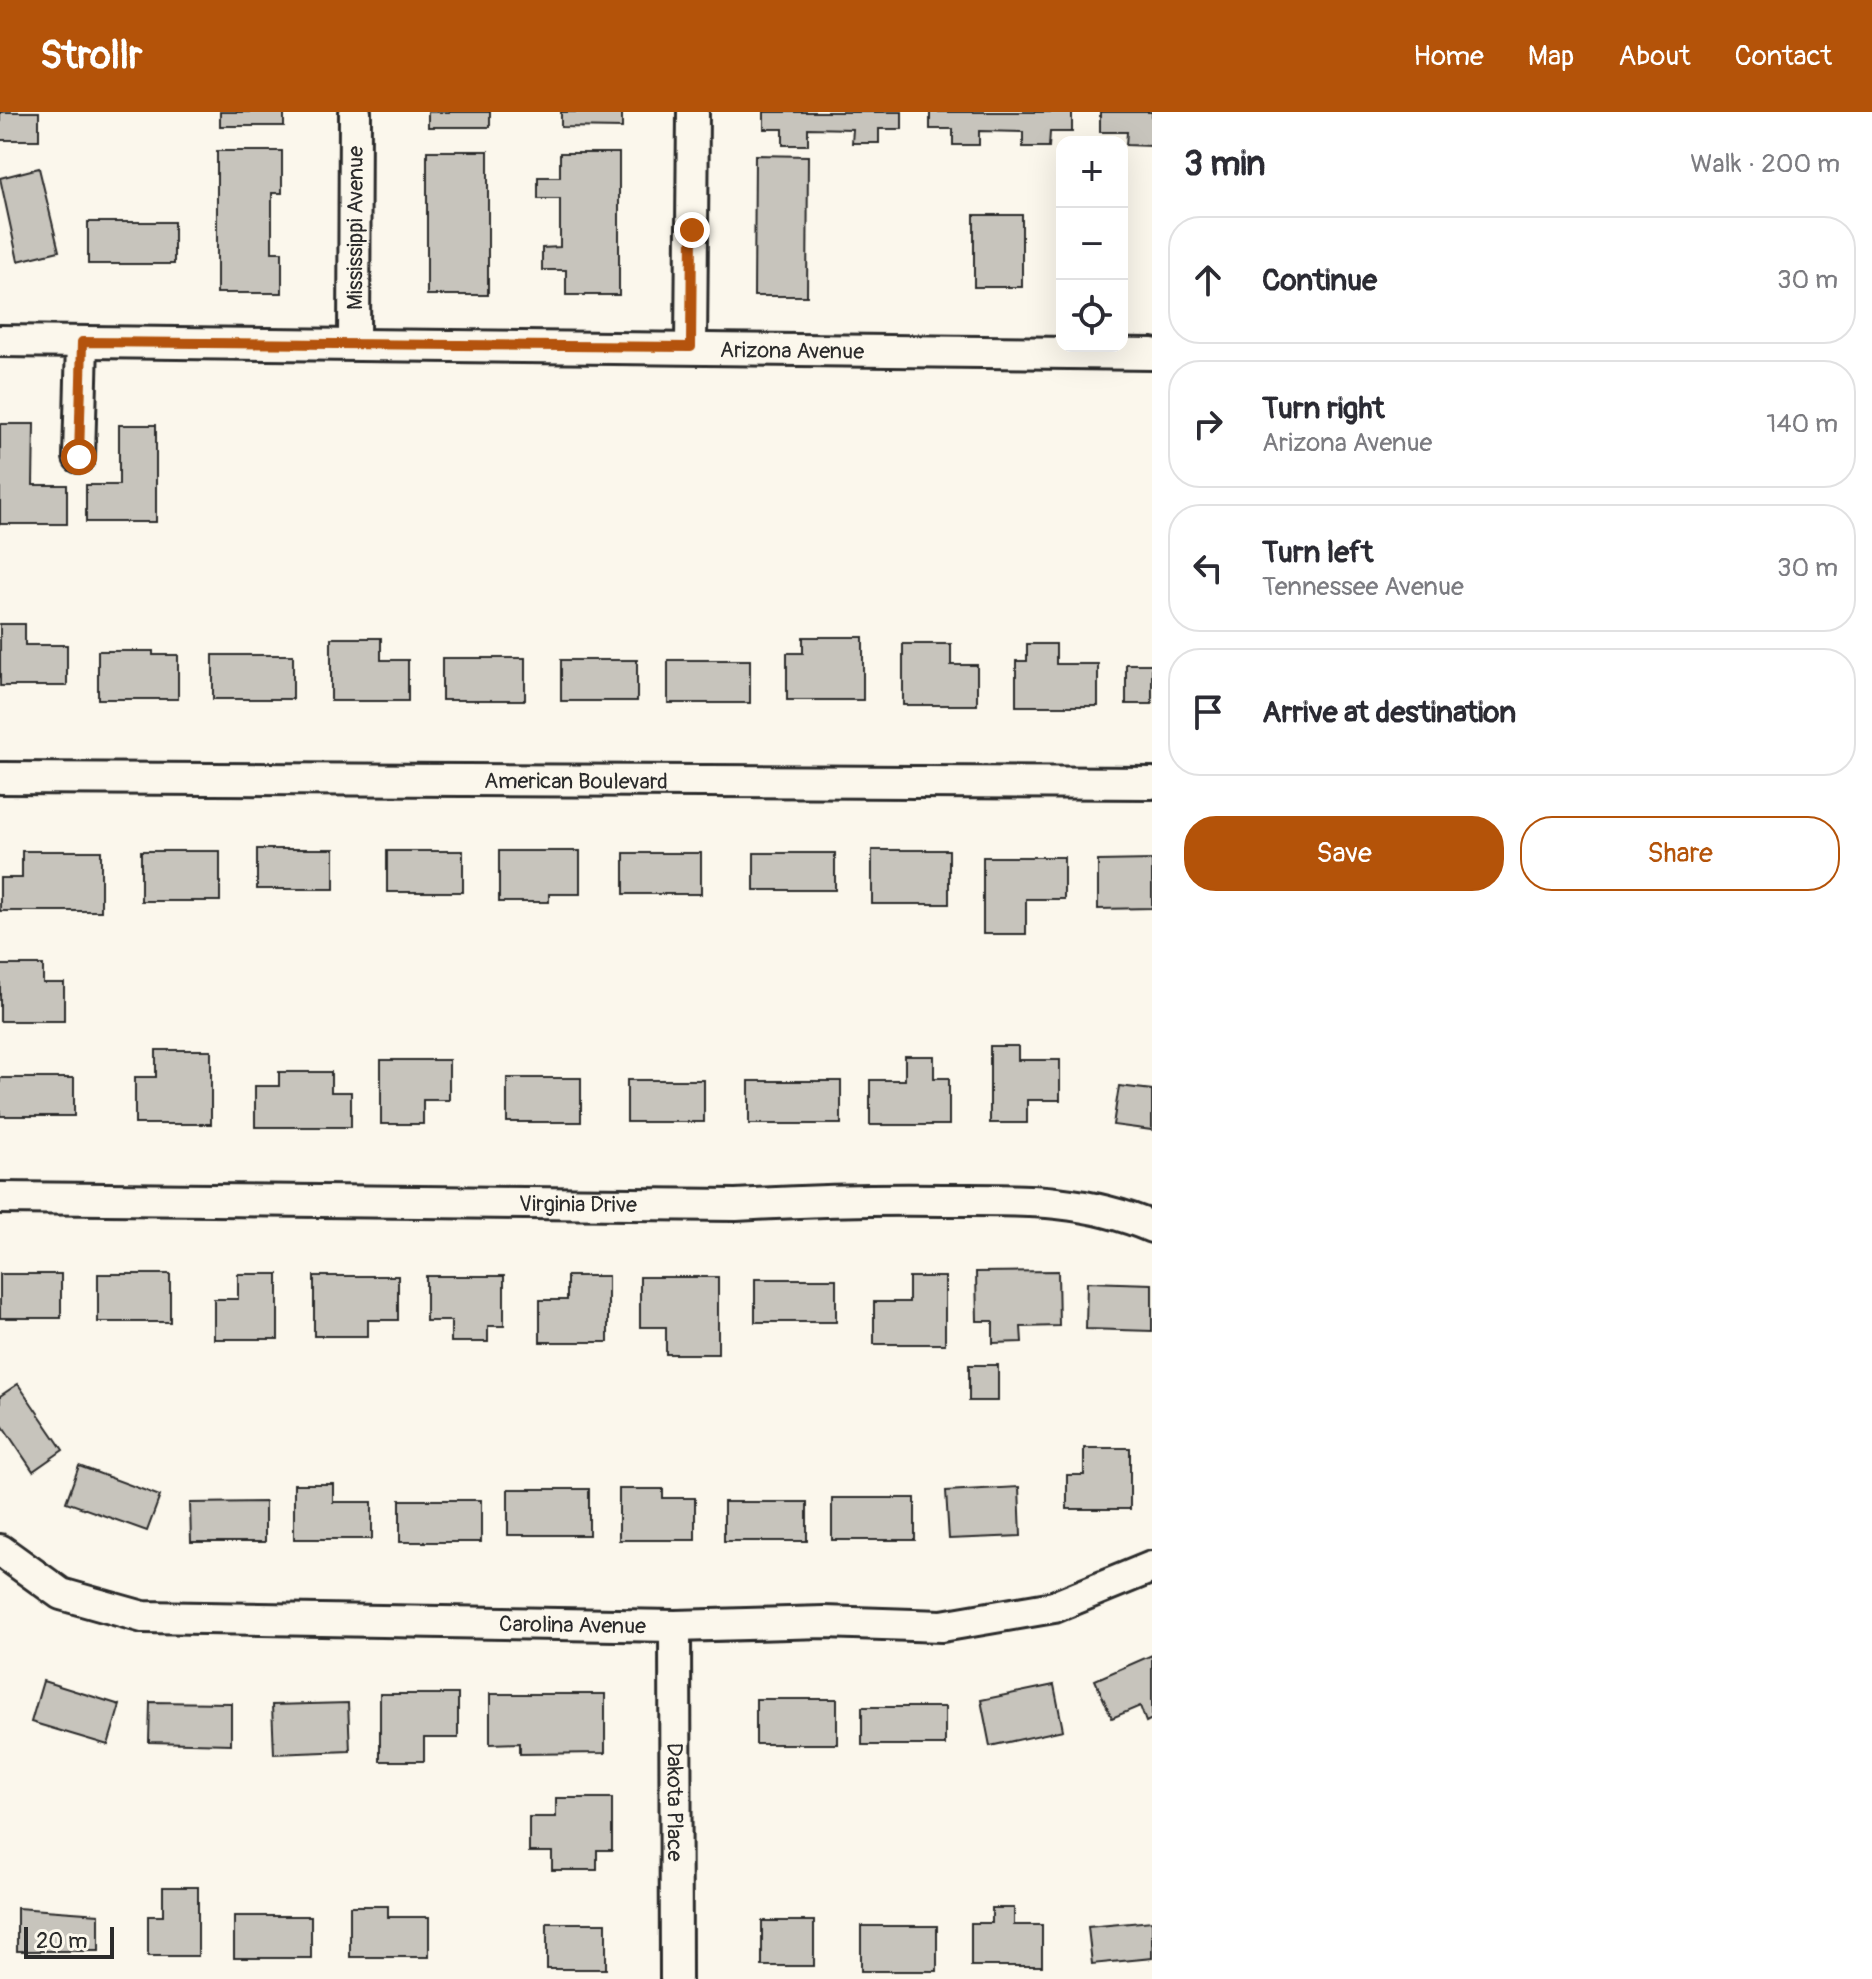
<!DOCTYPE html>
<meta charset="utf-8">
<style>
:root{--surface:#fff;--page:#f7f7f7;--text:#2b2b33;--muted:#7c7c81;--line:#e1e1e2;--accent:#b45309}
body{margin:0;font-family:Pangolin,sans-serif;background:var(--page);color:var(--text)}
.controls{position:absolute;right:24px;top:24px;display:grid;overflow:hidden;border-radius:16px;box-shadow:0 8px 32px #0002}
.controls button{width:72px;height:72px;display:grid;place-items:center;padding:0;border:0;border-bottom:2px solid var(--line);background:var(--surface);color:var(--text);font:40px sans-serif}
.scale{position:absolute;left:24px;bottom:20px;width:90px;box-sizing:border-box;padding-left:8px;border:4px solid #2b2b2b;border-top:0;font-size:22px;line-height:28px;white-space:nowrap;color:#2b2b2b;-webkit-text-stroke:6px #fbf7ec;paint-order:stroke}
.stop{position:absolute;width:24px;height:24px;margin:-18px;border:6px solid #b45309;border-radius:50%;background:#fff}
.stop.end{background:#b45309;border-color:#fff;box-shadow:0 2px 8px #0008}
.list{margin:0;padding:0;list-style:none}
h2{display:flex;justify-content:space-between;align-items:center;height:104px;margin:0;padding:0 32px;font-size:34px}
h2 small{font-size:26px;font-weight:400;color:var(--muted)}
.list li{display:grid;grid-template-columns:52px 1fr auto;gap:24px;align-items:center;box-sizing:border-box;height:128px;margin:0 16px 16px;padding:0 16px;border:2px solid var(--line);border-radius:32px}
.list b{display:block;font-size:30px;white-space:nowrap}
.list p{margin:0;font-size:26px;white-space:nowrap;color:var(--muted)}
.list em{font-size:26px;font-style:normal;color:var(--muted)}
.actions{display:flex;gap:16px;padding:24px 32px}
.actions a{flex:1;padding:18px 0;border:2px solid var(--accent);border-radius:32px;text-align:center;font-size:28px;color:var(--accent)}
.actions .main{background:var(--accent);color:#fff}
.icon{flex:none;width:44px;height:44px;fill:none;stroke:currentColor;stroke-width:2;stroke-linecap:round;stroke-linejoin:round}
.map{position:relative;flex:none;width:1152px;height:1867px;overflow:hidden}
header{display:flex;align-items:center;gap:48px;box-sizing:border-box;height:112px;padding:0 40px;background:var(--accent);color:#fff}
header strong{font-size:38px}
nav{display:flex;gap:44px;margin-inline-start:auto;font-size:28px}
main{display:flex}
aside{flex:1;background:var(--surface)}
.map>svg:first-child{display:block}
.building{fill:#c7c4bc;stroke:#2b2b2b;stroke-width:2}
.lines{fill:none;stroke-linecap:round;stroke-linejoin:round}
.minor-casing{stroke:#2b2b2b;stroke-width:36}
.minor{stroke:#fbf7ec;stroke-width:30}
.route{stroke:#b45309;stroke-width:10}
.labels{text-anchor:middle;stroke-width:8;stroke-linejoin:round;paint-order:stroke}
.street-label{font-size:22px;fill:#2b2b2b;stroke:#fbf7ec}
</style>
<header>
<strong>Strollr</strong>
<nav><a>Home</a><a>Map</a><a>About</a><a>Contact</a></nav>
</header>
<main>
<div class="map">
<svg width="1152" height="1867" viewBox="0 0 1152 1867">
<rect width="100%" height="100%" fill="#fbf7ec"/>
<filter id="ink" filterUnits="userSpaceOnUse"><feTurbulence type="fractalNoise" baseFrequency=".0125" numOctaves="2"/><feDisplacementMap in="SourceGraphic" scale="16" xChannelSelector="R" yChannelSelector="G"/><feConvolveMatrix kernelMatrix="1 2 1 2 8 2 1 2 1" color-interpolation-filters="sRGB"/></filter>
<g filter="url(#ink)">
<g class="building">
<rect x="0" y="0" width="39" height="28"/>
<rect x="220" y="0" width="64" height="14"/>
<rect x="428" y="0" width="62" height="15"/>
<path d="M 561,0 L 622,0 L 622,16 L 561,15 Z"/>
<path d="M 764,0 L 902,0 L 902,17 L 879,17 L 879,31 L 852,31 L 853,17 L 808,16 L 808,33 L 783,33 L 783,17 L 764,17 Z"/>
<path d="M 930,0 L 1072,0 L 1072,20 L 1050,20 L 1049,35 L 1023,35 L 1023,20 L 979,19 L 979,33 L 953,33 L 953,17 L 930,17 Z"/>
<path d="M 1100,0 L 1152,0 L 1152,34 L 1126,33 L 1127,20 L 1100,20 Z"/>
<path d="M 217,39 L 282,39 L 282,81 L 272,81 L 272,140 L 282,140 L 282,181 L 217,181 Z"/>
<rect x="427" y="39" width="61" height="144"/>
<path d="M 560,41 L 619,41 L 619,183 L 566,183 L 566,158 L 542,158 L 542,136 L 560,135 L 560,87 L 538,87 L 538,65 L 560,65 Z"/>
<path d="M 755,43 L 808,44 L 807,184 L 754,184 Z"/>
<path d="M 39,56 L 59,139 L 18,149 L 0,66 Z"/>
<rect x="974" y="103" width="48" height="72"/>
<rect x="88" y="110" width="86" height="42"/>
<path d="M 0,312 L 34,312 L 33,373 L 67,373 L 67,412 L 0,412 Z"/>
<path d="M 119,313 L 156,313 L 156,410 L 86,410 L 86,373 L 119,373 Z"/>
<path d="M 0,512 L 25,512 L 25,533 L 67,533 L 67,574 L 0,574 Z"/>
<path d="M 803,525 L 863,525 L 863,588 L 787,588 L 787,541 L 803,541 Z"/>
<path d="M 331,526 L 381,526 L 381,548 L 408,548 L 408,589 L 331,589 Z"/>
<path d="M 903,532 L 951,532 L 951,553 L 977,553 L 977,593 L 903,593 Z"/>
<path d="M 1027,532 L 1056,532 L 1056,552 L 1098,552 L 1098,594 L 1016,594 L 1016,549 L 1027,549 Z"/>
<path d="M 98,539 L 153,539 L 153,543 L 178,543 L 178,587 L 98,587 Z"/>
<rect x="213" y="543" width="80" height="44"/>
<rect x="442" y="546" width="83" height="42"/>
<rect x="561" y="548" width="76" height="41"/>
<rect x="668" y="548" width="82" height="43"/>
<rect x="1126" y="552" width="26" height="40"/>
<rect x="257" y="737" width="77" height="40"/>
<rect x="872" y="738" width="77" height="54"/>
<path d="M 22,739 L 101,739 L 101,799 L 0,799 L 0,766 L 22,766 Z"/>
<rect x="141" y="739" width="79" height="50"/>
<rect x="387" y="739" width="76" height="41"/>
<path d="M 499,739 L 580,739 L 580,782 L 549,782 L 549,790 L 499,790 Z"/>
<rect x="624" y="741" width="77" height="41"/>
<rect x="754" y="741" width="81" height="37"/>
<path d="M 983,745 L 1064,745 L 1064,787 L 1026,787 L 1026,822 L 983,822 Z"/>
<path d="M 1152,748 L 1152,796 L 1098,797 L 1098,749 Z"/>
<path d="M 0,853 L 43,853 L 43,871 L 64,871 L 64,909 L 0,909 Z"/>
<path d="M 990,934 L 1018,934 L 1018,948 L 1060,948 L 1060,988 L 1027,988 L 1027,1011 L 990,1011 Z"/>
<path d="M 156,938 L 211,938 L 211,1012 L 135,1012 L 135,965 L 156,965 Z"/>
<path d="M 905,944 L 934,944 L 934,966 L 949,966 L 949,1013 L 870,1013 L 870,968 L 905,968 Z"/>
<path d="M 381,948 L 449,948 L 449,988 L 423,988 L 423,1012 L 381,1012 Z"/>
<path d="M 279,960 L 331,960 L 331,980 L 351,980 L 351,1015 L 255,1015 L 255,974 L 279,974 Z"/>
<rect x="0" y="966" width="74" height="38"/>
<rect x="507" y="966" width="74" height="44"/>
<rect x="627" y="968" width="77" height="42"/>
<rect x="749" y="969" width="92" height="43"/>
<path d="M 1119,974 L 1152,978 L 1152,1018 L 1113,1013 Z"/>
<path d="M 1058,1159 L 1059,1214 L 1021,1215 L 1022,1230 L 993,1231 L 993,1209 L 977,1209 L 976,1160 Z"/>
<rect x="0" y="1162" width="61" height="44"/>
<rect x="98" y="1162" width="72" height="48"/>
<path d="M 238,1162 L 278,1162 L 278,1227 L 214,1227 L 214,1187 L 238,1187 Z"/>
<path d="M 314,1164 L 398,1164 L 398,1208 L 368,1208 L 368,1224 L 314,1224 Z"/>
<path d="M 426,1164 L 504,1164 L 504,1214 L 488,1214 L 488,1230 L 451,1230 L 451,1209 L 426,1209 Z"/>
<path d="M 567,1164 L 608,1164 L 608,1230 L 540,1230 L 540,1188 L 567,1188 Z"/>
<path d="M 640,1165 L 718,1165 L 718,1242 L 666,1242 L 666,1215 L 640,1215 Z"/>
<path d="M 909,1165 L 945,1165 L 945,1232 L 874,1232 L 874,1190 L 909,1190 Z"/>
<rect x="755" y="1167" width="81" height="43"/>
<path d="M 1087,1170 L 1152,1172 L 1152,1219 L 1086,1217 Z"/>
<rect x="969" y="1253" width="29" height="36"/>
<path d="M 18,1272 L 63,1338 L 33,1359 L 0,1310 L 0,1284 Z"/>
<path d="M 1084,1336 L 1130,1336 L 1130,1397 L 1067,1397 L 1067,1363 L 1084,1363 Z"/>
<path d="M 79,1354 L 160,1384 L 147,1419 L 66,1390 Z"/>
<path d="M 294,1372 L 333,1372 L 333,1390 L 372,1390 L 372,1427 L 294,1427 Z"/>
<path d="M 1019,1375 L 1021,1424 L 949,1427 L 946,1379 Z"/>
<rect x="508" y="1377" width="81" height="46"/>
<path d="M 619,1377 L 663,1377 L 663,1386 L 695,1386 L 695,1428 L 619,1428 Z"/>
<rect x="832" y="1386" width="83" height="42"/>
<rect x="400" y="1388" width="81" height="42"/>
<path d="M 265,1390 L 265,1430 L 191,1430 L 190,1391 Z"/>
<rect x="724" y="1390" width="83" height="39"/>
<path d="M 1152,1543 L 1152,1607 L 1146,1610 L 1140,1594 L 1112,1606 L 1095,1568 Z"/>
<path d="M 43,1569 L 120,1593 L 108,1633 L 31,1610 Z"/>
<path d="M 1054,1573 L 1063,1618 L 990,1634 L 981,1588 Z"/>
<path d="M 380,1582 L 458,1582 L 458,1626 L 424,1626 L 424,1649 L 380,1649 Z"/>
<path d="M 490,1582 L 605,1582 L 605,1641 L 520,1642 L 520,1631 L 490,1632 Z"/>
<rect x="756" y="1587" width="81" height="45"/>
<path d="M 150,1590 L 231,1591 L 231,1632 L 149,1630 Z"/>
<path d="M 348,1591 L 350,1639 L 274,1642 L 272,1593 Z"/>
<rect x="862" y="1595" width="83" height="38"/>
<path d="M 556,1686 L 612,1686 L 612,1738 L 597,1738 L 597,1758 L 552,1758 L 552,1740 L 529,1740 L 529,1705 L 556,1705 Z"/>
<path d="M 163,1775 L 198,1775 L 198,1844 L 148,1844 L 148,1804 L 163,1804 Z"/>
<path d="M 350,1794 L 388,1794 L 388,1805 L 429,1805 L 429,1845 L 350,1845 Z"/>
<path d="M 17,1796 L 99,1802 L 99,1839 L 17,1839 Z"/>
<path d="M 992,1796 L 1014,1796 L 1014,1813 L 1042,1813 L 1042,1854 L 971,1854 L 971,1811 L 992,1811 Z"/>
<rect x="234" y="1804" width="77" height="42"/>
<rect x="762" y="1809" width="52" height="45"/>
<path d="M 1152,1809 L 1152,1846 L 1092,1852 L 1088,1815 Z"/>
<rect x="547" y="1811" width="59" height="46"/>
<rect x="861" y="1814" width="76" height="45"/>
</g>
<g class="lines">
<defs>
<g id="minor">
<path id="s1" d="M 0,229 L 1152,242"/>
<path id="s2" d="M 354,232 L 355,0"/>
<path d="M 691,235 L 693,0"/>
<path d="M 79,345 L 82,230"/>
<path id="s3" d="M 0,666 L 1152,671"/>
<path id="s4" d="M 0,1086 L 736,1093 C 805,1089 873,1087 943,1088 C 1016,1088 1083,1085 1152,1115"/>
<path id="s5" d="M 0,1438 L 61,1482 L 143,1505 L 675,1514 L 824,1510 L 942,1514 L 1054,1495 L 1152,1455"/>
<path id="s6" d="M 675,1514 L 676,1867"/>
</g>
</defs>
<use href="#minor" class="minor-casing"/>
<use href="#minor" class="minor"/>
</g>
</g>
<g class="lines" filter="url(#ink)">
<path class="route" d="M 79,345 L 82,230 L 691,235 L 692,118"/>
</g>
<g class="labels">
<g class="street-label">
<text dy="8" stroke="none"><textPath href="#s2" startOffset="116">Mississippi Avenue</textPath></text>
<text dy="8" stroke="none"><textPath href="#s1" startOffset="792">Arizona Avenue</textPath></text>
<text dy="8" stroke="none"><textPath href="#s3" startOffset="576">American Boulevard</textPath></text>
<text dy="8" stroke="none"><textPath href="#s4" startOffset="578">Virginia Drive</textPath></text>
<text dy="8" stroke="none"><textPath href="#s5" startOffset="590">Carolina Avenue</textPath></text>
<text dy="8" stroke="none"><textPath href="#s6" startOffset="176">Dakota Place</textPath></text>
</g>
</g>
</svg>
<div class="controls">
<button>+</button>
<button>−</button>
<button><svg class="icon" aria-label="locate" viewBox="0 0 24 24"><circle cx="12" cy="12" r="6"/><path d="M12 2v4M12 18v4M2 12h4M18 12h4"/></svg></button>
</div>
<div class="scale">20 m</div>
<div class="stop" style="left:79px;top:345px"></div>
<div class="stop end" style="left:692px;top:118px"></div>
</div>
<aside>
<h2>3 min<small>Walk · 200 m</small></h2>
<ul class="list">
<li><svg class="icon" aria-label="ahead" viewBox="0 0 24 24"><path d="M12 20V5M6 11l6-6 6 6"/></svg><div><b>Continue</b></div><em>30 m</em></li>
<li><svg class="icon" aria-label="right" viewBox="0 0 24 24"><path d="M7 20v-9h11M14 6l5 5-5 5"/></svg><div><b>Turn right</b><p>Arizona Avenue</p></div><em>140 m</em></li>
<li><svg class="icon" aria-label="left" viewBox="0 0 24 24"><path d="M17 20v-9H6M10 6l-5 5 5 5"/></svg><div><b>Turn left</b><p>Tennessee Avenue</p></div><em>30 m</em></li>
<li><svg class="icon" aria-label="arrive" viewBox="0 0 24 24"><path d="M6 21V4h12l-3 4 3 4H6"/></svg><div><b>Arrive at destination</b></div></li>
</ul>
<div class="actions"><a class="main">Save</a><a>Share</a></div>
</aside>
</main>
